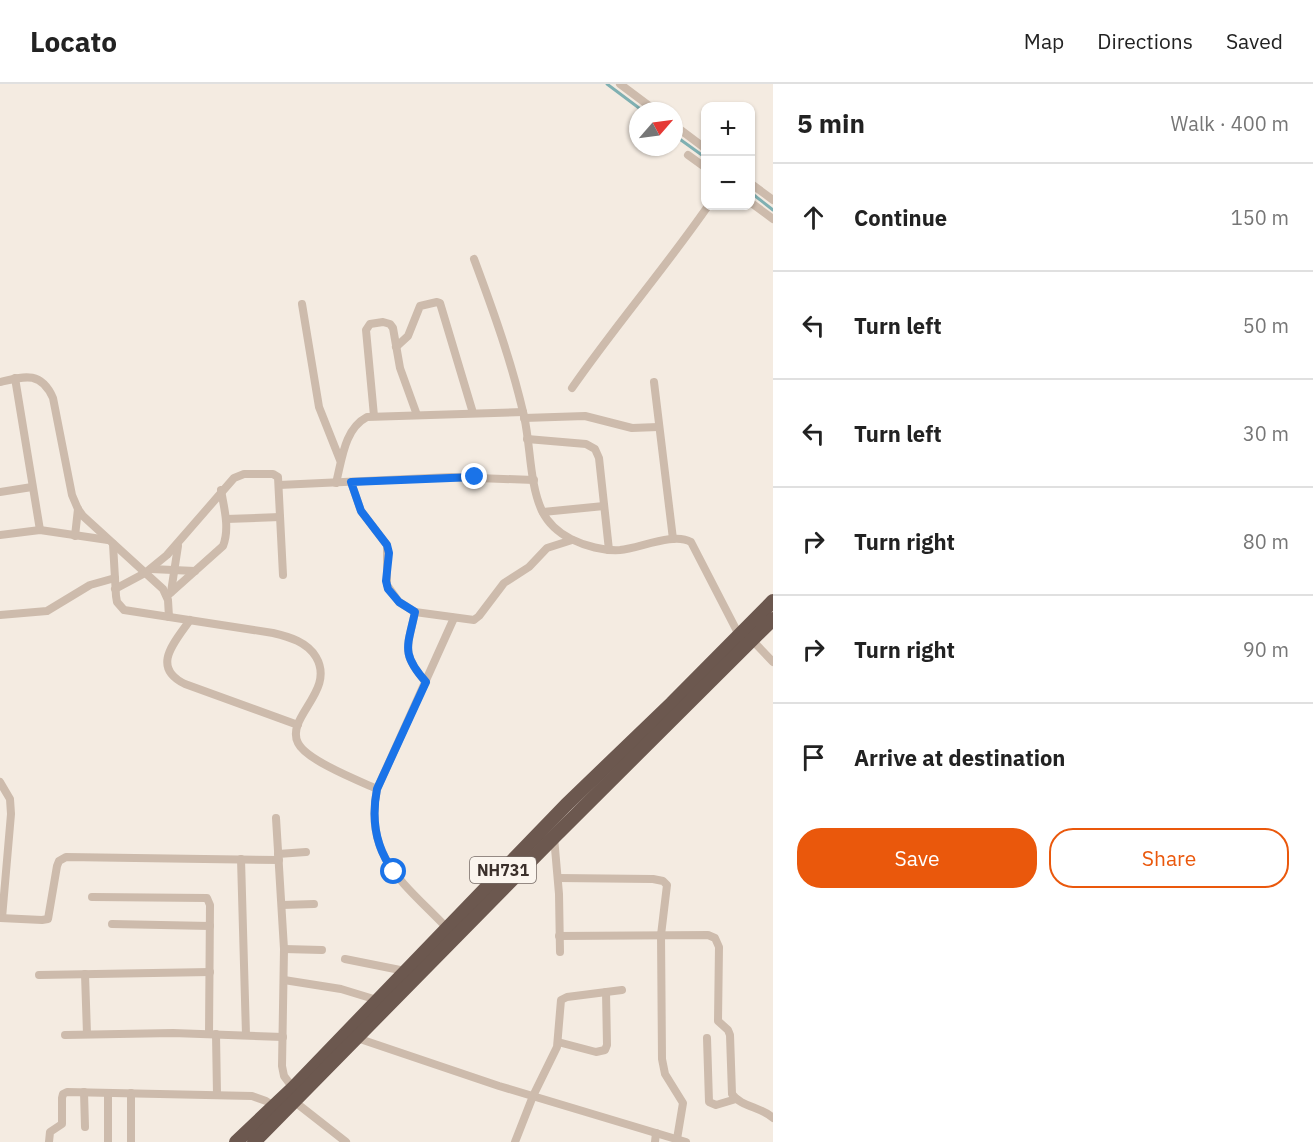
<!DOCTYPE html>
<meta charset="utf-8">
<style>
:root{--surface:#fff;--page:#f2f2f2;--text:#222;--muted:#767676;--line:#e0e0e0;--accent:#ea580c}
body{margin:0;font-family:"IBM Plex Sans",sans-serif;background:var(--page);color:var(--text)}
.controls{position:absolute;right:18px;top:18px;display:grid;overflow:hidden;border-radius:12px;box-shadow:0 2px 4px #0004}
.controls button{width:54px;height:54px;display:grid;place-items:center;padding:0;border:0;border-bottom:2px solid var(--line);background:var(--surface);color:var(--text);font:30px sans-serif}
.compass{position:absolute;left:629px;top:18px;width:54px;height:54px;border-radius:50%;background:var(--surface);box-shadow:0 2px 4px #0004;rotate:62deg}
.stop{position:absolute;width:18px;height:18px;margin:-14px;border:4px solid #1a73e8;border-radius:50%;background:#fff}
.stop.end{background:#1a73e8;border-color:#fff;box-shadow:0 2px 6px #0008}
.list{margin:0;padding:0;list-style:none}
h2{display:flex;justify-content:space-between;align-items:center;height:78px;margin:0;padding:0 24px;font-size:26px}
h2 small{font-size:20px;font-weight:400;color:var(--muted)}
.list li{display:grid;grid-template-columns:39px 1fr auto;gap:18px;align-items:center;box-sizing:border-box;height:108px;padding:0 24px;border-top:2px solid var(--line)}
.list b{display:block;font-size:22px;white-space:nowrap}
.list em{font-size:20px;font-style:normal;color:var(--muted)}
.actions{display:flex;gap:12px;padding:18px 24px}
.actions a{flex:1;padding:14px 0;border:2px solid var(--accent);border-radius:24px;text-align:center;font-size:21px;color:var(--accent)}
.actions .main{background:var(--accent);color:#fff}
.icon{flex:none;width:33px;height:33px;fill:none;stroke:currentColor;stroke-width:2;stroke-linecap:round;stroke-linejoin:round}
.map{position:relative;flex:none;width:773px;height:1058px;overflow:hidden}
header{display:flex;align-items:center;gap:36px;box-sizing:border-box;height:84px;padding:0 30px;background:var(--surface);border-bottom:2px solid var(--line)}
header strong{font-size:28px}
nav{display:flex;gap:33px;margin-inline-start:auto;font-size:21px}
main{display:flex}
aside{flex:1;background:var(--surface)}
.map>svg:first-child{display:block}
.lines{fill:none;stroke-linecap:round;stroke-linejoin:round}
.stream{stroke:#7fb0b2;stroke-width:3}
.minor{stroke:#cdbbac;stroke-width:8}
.trunk{stroke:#6c584f;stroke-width:14}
.route{stroke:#1a73e8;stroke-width:8}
.labels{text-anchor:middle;stroke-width:5;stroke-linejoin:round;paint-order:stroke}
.shield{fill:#fbf5ee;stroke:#756b66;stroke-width:1.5}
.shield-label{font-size:16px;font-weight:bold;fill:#3b302b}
</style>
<header>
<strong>Locato</strong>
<nav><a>Map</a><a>Directions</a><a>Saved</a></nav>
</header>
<main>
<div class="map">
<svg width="773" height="1058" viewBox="0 0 773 1058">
<rect width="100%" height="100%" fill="#f4ebe1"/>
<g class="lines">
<g class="stream">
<path d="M 607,0 L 643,27"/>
<path d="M 674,51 L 706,74"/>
<path d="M 750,108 L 773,126"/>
</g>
<g class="minor">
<path d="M 620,0 L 656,27"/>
<path d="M 674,41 L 706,65"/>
<path d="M 688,71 L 706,84"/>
<path d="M 750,99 L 773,116"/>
<path d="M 750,118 L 773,135"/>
<path d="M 474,175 C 493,226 512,279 524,332 C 531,363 529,398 542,427 C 548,439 559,449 571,455 C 585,462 604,467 620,466 C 640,464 674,448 691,458 L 739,551"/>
<path d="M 302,220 L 319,323 L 340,376"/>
<path d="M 396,263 L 408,252 L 420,222 L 437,218 L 440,219 L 473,329"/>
<path d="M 15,294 L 40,446"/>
<path d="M 0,298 C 25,292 41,287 53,314 L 72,411 L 78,425 L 83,432 L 163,505 L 168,516 L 169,533"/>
<path d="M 654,298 L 673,455"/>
<path d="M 572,304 C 615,242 665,184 708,122"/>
<path d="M 374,332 L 366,246 L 370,240 L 383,238 L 390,240 L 393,244 L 400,284 L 417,331"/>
<path d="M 524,334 L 585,332 L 632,344 L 658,343"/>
<path d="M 527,355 L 586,360 L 595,365 L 599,374 L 609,466"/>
<path d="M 351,398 L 361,427 L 387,461 L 387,501 L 399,518 L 415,528 L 474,536 L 479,532 L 504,499 L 529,483 L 547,464 L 572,456"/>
<path d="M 336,399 C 342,376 344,345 367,333 L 523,328"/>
<path d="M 279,401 L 451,393 L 534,396"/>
<path d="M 0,408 L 32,403"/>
<path d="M 543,428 L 604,422"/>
<path d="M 226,435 L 280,433"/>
<path d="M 0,451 L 40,446 L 108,456"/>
<path d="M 75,452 L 78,425"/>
<path d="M 113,460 L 116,512 L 117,518 L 124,526 L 273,549 C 290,553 307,558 316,573 C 336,607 285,633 298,659 C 306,676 359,697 377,705"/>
<path d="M 151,485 L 195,487"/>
<path d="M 115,505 L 145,489 L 167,471 L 234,394 L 244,390 L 273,390 L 278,393 L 283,491"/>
<path d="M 171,508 L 178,462"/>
<path d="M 167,512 L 223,462 C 230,444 224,424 221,406"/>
<path d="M 415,528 C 408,562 400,569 426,598"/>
<path d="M 0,531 L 47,527 L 90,501 L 115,494"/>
<path d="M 190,536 C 175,558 150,583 185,600 L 298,641"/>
<path d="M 752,556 L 773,578"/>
<path d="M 0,698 L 10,715 L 11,730 L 2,834"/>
<path d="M 276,734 L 284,865 L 282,982 L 284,992 L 293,1004"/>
<path d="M 554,753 L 559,810 L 560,868"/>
<path d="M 278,770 L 306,768"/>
<path d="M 241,775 L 246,951"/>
<path d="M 558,794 L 653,795 L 663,797 L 667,801 L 661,851 L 662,975 L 665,990 L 683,1019 L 677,1055"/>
<path d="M 92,813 L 207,814 L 210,821 L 209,950"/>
<path d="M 282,821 L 314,820"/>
<path d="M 0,834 L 42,836 L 48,835 L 57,782 L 59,777 L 66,773 L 279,776"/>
<path d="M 112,840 L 210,842"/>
<path d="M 447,844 C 405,800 363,773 377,705 L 454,534"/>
<path d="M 559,852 L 708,851 L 715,854 L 719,863 L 718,937 L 728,946 L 730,951 L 732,1010 C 741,1023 762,1023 773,1034"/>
<path d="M 284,865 L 322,866"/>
<path d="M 345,875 L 405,887"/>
<path d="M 85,890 L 87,950"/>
<path d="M 39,891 L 210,888"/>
<path d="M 284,896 L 341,905 L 377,916"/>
<path d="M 216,950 L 217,1011"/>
<path d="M 65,951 L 173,949 L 283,953"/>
<path d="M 357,954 L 499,1002 L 686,1058"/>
<path d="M 707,954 L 709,1018 L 716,1021 L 736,1015"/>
<path d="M 558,958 L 596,968 L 605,966 L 607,961 L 606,908"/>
<path d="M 84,1008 L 85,1043"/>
<path d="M 131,1009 L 131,1058"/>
<path d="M 295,1018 L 346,1058"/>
<path d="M 49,1058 L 50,1048 L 62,1040 L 62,1014 L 63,1010 L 67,1008 L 252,1012 L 266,1017 L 277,1024"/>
<path d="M 108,1058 L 108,1009"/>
<path d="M 515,1058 L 533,1012 L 557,963 L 561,916 L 567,913 L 622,906"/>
<path d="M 655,1058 L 656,1049"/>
</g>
<g class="trunk">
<path d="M 236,1058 L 293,1004 L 566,721 L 672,619 L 773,517"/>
<path d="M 254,1058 L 554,753 L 773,535"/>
</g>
</g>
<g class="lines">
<path class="route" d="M 394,788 C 375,763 371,736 377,705 L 426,598 C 400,569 408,562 415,528 L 399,518 L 388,505 L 386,497 L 389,469 L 387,461 L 361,427 L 351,398 L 475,393"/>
</g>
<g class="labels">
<rect class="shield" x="470" y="773" width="66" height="26" rx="4.5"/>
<g class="shield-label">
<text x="503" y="792">NH731</text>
</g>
</g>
</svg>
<div class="controls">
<button>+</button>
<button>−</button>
</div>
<svg class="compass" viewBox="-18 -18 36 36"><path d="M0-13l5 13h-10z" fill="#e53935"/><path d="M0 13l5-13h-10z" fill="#767676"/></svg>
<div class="stop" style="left:394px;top:788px"></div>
<div class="stop end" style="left:475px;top:393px"></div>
</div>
<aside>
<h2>5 min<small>Walk · 400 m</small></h2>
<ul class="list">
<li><svg class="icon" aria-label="ahead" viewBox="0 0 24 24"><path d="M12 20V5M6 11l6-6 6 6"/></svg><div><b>Continue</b></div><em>150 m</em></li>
<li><svg class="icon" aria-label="left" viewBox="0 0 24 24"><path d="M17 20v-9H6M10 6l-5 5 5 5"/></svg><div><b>Turn left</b></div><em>50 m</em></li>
<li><svg class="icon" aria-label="left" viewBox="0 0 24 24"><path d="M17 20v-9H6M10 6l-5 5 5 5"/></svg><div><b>Turn left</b></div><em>30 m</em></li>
<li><svg class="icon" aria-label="right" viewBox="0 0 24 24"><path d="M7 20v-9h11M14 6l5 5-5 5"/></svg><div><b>Turn right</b></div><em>80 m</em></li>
<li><svg class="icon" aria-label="right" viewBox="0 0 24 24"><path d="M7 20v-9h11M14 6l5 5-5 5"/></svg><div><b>Turn right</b></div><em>90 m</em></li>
<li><svg class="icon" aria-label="arrive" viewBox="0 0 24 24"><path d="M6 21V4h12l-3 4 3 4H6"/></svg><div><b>Arrive at destination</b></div></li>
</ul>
<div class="actions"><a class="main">Save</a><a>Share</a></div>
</aside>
</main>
